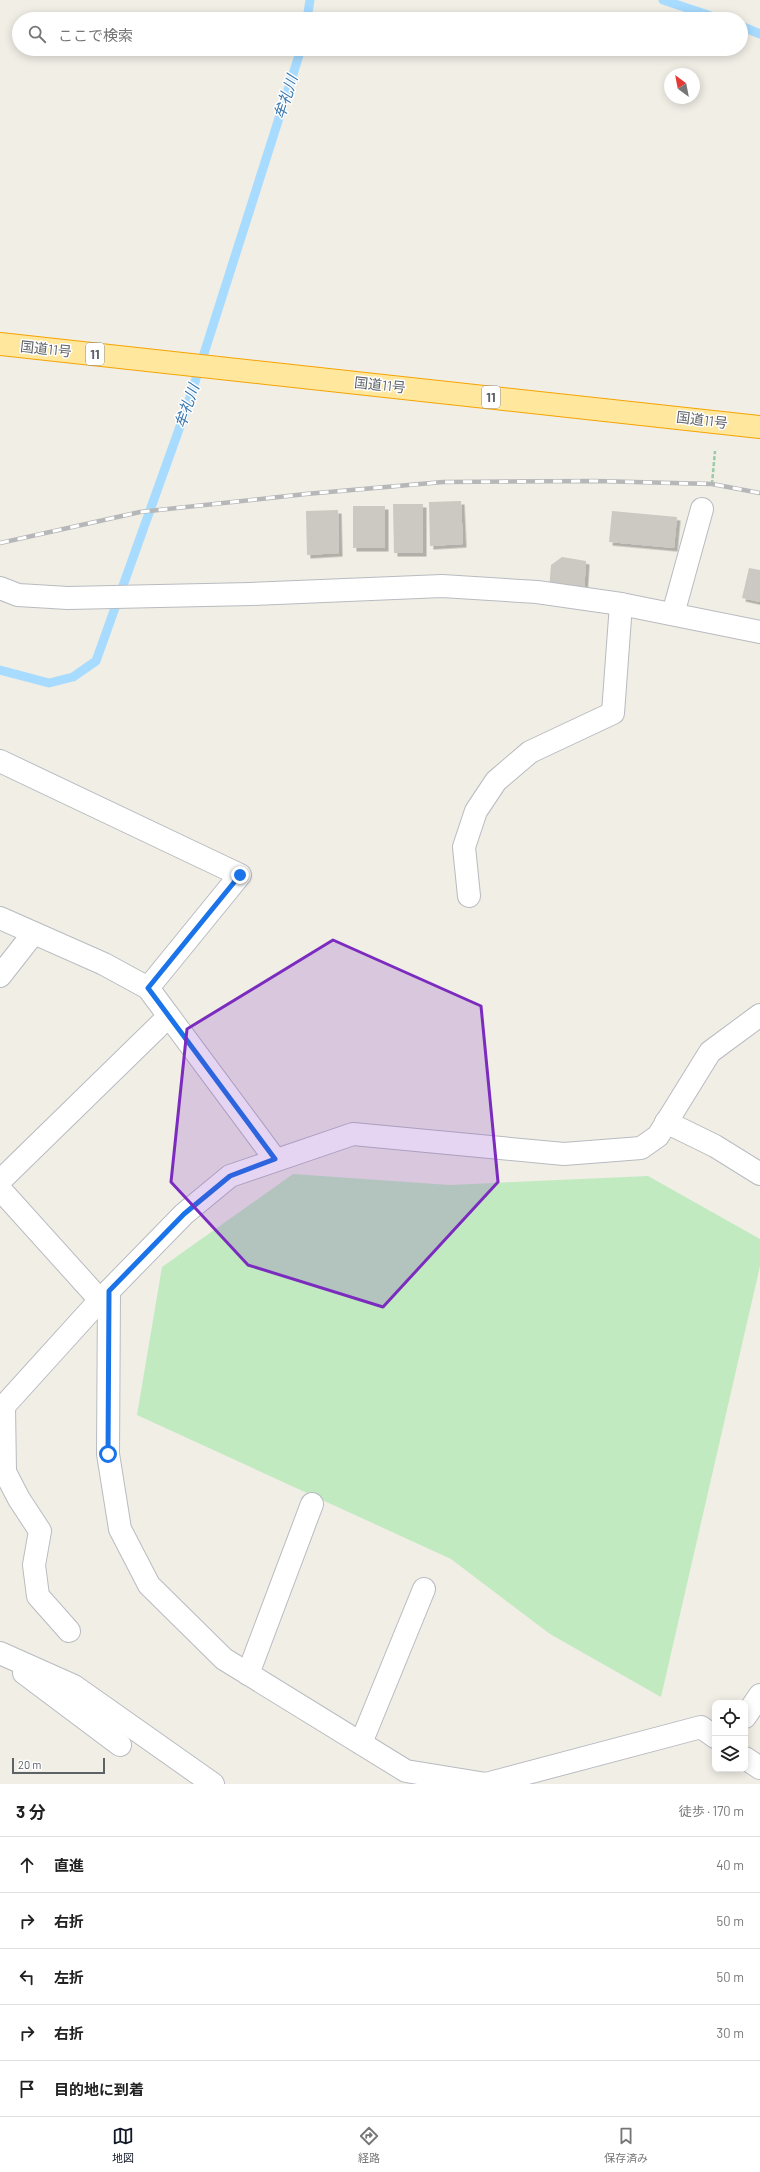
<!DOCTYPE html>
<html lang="ja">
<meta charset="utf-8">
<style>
:root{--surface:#fff;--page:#f2f2f2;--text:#222;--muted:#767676;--line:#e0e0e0;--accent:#111827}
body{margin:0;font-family:Barlow,"Noto Sans JP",sans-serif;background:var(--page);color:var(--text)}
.controls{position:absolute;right:12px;bottom:12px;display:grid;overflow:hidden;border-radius:8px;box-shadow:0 2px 10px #0003}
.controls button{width:36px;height:36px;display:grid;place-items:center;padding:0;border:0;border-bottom:1px solid var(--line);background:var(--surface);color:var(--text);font:20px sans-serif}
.compass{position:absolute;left:664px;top:68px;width:36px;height:36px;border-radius:50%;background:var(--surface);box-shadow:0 2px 10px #0003;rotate:328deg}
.scale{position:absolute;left:12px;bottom:10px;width:93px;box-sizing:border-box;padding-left:4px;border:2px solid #5d6267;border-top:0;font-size:11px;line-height:14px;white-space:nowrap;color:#5d6267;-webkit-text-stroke:3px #fff;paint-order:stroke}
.stop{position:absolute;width:12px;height:12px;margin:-9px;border:3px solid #1a73e8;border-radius:50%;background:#fff}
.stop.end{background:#1a73e8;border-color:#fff;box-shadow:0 1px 4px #0008}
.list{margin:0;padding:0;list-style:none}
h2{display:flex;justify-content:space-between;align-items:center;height:52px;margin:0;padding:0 16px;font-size:17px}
h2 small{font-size:13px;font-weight:400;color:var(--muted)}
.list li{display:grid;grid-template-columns:26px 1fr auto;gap:12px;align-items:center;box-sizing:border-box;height:56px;padding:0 16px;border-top:1px solid var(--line)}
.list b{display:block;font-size:15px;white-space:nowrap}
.list em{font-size:13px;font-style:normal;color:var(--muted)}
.icon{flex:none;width:22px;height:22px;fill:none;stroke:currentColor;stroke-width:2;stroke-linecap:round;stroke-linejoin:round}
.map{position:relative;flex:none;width:760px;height:1784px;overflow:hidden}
.search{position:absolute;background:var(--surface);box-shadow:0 2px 10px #0003;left:12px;right:12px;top:12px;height:44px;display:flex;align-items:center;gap:10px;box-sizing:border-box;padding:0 14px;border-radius:22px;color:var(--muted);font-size:15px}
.sheet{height:332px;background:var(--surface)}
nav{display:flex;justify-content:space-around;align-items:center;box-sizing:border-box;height:56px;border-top:1px solid var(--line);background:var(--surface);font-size:11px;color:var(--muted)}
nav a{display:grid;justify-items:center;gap:2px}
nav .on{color:var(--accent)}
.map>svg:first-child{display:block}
.green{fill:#c1eac0}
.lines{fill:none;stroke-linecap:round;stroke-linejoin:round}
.stream{stroke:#a7dbff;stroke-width:9}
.building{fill:#ccc8c2;filter:url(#shadow)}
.minor-casing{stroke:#b8bbc0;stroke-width:24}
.trunk-casing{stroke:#f6a300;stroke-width:24}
.path{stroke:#98cca6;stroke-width:2.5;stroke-dasharray:4 2;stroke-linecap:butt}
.minor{stroke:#fff;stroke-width:22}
.trunk{stroke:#ffe79d;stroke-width:22}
.rail-casing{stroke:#b6b7b8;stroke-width:4.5}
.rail{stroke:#fff;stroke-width:3;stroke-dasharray:9;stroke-linecap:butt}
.route{stroke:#1a73e8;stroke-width:5}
.marked{fill:#7b2cbf;fill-opacity:0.2;stroke:#7b2cbf;stroke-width:3;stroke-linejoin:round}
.labels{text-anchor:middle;stroke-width:3;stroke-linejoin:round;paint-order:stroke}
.shield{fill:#fff;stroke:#8e9195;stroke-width:1}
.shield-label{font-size:13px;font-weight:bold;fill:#5d6267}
.street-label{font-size:14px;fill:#5d6267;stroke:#fff}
.water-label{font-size:15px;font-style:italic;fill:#3876b1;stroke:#fff}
</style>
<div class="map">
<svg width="760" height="1784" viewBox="0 0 760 1784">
<defs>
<filter id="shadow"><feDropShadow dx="3.5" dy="3.5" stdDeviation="0" flood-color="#0004"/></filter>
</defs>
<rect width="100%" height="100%" fill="#f0eee5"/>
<path class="green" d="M 293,1174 L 450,1185 L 648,1176 L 760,1239 L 760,1266 L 661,1697 L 550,1634 L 451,1559 L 137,1415 L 162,1267 Z"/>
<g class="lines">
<g class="stream">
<path d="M 663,0 L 720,19"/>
<path d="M 307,19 L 310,0"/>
<path d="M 741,26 L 760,34"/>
<path d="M 0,670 L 49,683 L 73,677 L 96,661 L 187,407 L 301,49"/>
</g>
</g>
<g class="building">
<path d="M 461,501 L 463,544 L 430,546 L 429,502 Z"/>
<path d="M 393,504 L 423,504 L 423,553 L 394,553 Z"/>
<rect x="353" y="506" width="32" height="42"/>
<path d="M 338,510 L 339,553 L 307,555 L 306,511 Z"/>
<path d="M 612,511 L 677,517 L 674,548 L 609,542 Z"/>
<path d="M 562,557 L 586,561 L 584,593 L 549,591 L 551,565 Z"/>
<path d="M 749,568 L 760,570 L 760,602 L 742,598 Z"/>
</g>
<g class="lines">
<defs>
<g id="minor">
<path d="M 0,588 L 18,595 L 68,598 L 251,594 L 442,586 L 537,592 L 621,604 L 760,632"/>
<path d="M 673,614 L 702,509"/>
<path d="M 0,761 L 240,875 L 148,988"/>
<path d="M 469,896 L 464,847 L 476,811 L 496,781 L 530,752 L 613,713 L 621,604"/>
<path d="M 0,918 L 104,964 L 148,988 L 275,1159"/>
<path d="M 0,976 L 33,934"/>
<path d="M 666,1122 L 715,1146 L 760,1174"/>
<path d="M 0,1181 L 168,1017"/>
<path d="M 0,1189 L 100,1300"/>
<path d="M 109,1291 L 108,1454 L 120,1529 L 149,1585 L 224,1659 L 406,1771 L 486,1784 L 701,1727 L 715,1737"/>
<path d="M 4,1406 L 5,1472 L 19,1499 L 40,1531 L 34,1565 L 38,1596 L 69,1631"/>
<path d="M 0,1407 L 4,1406 L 100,1300 L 184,1214 L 230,1176 L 353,1134 L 564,1154 L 641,1148 L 658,1136 L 710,1052 L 760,1015"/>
<path d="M 0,1653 L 74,1686 L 213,1784"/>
<path d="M 24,1673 L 120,1745"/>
<path d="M 248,1674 L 312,1504"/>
<path d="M 745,1717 L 760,1695"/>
<path d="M 361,1743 L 424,1589"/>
<path d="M 745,1758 L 760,1768"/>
</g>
<path id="trunk" d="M 0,344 L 760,427"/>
</defs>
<use href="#minor" class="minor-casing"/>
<use href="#trunk" class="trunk-casing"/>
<path class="path" d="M 712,484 L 715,451"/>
<use href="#minor" class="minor"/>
<use href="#trunk" class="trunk"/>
<defs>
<path id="rail" d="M 0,543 L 140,512 L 306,494 L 443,482 L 596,481 L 712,484 L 760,493"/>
</defs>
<use href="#rail" class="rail-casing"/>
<use href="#rail" class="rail"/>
</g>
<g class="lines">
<path class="route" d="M 108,1454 L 109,1291 L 184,1214 L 230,1176 L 275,1159 L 148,988 L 240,875"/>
</g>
<path class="marked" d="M 333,940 L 481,1006 L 498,1182 L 383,1307 L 248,1265 L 171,1182 L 187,1029 Z"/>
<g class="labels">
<g class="shield">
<rect x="86" y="343" width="18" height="22" rx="3"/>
<rect x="482" y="386" width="18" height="22" rx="3"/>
</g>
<g class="shield-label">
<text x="95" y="359">11</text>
<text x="491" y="402">11</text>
</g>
<g class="street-label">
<text transform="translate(46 349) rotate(6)" y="5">国道11号</text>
<text transform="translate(380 385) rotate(6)" y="5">国道11号</text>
<text transform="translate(702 420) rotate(7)" y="5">国道11号</text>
</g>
<g class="water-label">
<text transform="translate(286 97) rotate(-72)" y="5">牟礼川</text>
<text transform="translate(187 406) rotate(-71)" y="5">牟礼川</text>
</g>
</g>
</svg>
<div class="controls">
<button><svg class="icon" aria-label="locate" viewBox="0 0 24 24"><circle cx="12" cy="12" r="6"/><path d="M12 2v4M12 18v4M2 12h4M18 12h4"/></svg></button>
<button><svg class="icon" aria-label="layers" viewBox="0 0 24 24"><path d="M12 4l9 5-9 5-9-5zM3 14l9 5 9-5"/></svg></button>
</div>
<svg class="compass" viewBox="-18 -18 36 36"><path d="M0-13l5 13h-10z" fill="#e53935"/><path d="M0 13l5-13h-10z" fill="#767676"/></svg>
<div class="scale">20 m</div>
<div class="stop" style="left:108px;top:1454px"></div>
<div class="stop end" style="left:240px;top:875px"></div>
<div class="search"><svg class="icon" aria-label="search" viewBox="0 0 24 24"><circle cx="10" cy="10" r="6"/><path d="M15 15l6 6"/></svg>ここで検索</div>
</div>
<section class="sheet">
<h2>3 分<small>徒歩 · 170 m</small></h2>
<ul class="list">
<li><svg class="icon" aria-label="ahead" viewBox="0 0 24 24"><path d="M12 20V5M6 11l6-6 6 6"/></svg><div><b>直進</b></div><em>40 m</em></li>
<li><svg class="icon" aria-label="right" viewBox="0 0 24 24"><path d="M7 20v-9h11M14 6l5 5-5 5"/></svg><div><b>右折</b></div><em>50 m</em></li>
<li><svg class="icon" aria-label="left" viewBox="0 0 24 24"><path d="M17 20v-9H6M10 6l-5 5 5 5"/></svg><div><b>左折</b></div><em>50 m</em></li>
<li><svg class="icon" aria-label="right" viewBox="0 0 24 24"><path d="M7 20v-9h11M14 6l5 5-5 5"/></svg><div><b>右折</b></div><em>30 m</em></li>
<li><svg class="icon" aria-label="arrive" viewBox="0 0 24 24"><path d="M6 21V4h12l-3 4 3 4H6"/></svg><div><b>目的地に到着</b></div></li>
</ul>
</section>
<nav>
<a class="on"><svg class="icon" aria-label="map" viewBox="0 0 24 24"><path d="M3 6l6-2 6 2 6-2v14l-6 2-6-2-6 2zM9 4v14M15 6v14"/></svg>地図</a>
<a><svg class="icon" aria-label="directions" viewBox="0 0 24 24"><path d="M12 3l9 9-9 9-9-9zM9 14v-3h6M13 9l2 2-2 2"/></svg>経路</a>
<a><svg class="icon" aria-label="saved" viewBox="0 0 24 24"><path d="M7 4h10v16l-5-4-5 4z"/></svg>保存済み</a>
</nav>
